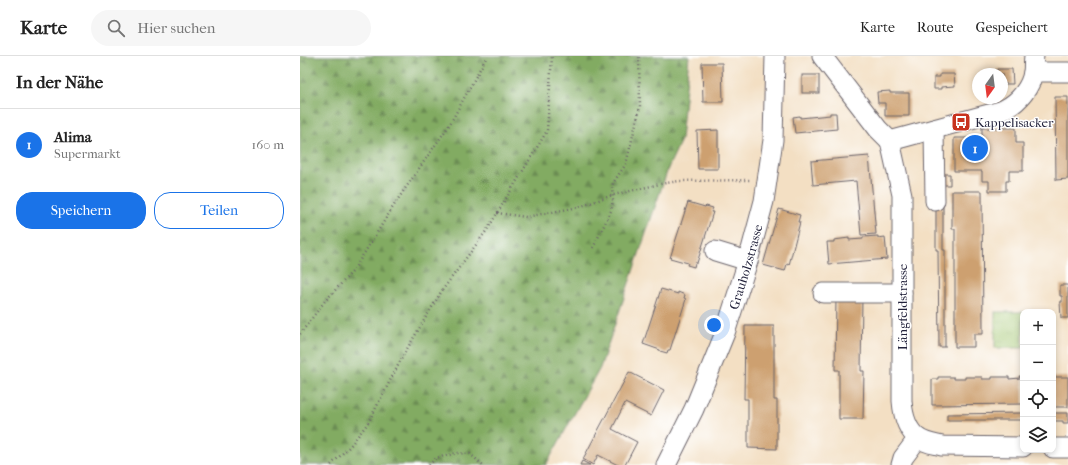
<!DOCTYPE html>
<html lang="de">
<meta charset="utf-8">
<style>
:root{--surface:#fff;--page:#f6f6f6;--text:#222;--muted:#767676;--line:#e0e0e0;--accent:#1a73e8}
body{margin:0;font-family:"IM FELL French Canon",serif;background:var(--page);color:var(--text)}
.controls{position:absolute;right:12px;bottom:12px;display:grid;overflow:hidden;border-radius:8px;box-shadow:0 2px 6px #0003}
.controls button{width:36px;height:36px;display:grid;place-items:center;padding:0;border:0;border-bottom:1px solid var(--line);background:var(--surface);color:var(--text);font:20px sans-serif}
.compass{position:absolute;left:672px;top:12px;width:36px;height:36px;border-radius:50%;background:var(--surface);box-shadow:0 2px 6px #0003;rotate:194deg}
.you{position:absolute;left:414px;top:269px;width:14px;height:14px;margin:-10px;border:3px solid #fff;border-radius:50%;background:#1a73e8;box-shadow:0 0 0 6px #1a73e833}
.badge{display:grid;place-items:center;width:26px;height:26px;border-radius:50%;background:var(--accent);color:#fff;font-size:13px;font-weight:700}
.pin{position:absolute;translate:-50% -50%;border:2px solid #fff;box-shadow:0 1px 4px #0006}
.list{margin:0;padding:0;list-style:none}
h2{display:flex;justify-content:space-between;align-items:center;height:52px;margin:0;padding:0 16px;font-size:17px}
h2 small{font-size:13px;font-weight:400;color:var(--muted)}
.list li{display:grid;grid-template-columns:26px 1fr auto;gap:12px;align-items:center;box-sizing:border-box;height:72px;padding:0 16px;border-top:1px solid var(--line)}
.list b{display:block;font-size:15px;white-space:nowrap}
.list p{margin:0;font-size:13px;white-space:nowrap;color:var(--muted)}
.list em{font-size:13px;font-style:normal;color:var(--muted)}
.actions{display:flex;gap:8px;padding:12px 16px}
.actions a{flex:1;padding:9px 0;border:1px solid var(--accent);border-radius:16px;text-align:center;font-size:14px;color:var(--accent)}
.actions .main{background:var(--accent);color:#fff}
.icon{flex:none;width:22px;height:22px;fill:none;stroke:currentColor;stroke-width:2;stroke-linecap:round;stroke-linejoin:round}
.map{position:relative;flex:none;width:768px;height:409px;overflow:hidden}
header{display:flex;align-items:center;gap:24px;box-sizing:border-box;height:56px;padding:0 20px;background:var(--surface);border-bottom:1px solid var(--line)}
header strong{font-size:19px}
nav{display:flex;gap:22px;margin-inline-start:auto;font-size:14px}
.search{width:280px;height:36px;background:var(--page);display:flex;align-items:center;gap:10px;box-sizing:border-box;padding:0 14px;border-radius:22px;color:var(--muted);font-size:15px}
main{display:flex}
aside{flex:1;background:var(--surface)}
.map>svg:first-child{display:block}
.forest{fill:url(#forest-firs);stroke:#52664e}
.park{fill:url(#park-tufts);stroke:#627455}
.building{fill:#cda06f}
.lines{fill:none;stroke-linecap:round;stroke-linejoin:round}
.minor-casing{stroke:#6b646b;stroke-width:21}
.path{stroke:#6b646b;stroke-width:2.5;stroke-dasharray:1 3;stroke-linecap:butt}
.minor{stroke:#fff;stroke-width:19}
.labels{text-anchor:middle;stroke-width:3;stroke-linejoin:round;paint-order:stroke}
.poi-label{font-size:13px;fill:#22223b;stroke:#fff;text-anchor:start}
.street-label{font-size:13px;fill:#22223b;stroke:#fff}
</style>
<header>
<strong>Karte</strong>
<div class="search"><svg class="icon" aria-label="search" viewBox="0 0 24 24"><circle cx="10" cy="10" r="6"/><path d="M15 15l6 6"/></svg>Hier suchen</div>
<nav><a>Karte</a><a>Route</a><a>Gespeichert</a></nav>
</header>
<main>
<aside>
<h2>In der Nähe<small></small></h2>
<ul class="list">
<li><span class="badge">1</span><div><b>Alima</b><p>Supermarkt</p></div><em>160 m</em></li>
</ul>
<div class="actions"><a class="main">Speichern</a><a>Teilen</a></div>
</aside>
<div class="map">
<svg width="768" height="409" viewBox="0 0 768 409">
<defs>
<pattern id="forest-firs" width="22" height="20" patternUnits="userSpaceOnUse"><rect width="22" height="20" fill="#82ab62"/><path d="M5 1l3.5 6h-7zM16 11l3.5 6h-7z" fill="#6a8b52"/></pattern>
<pattern id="park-tufts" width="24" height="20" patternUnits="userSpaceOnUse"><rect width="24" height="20" fill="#a3c66f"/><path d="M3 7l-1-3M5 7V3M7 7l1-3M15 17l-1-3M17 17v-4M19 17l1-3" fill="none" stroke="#8caa61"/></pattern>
</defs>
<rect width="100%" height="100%" fill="#fff"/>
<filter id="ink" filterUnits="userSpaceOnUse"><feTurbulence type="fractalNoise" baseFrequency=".025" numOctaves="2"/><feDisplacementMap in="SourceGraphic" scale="8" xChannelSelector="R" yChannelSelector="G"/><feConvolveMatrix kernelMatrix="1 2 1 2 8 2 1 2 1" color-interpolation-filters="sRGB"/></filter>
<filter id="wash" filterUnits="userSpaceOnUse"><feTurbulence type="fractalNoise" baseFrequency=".012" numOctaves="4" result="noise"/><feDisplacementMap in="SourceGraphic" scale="16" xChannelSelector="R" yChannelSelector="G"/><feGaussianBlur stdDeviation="0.9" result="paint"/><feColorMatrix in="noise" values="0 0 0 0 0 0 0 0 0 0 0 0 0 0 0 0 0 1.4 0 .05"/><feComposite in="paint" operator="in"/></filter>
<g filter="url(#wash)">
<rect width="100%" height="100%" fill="#f3dfc3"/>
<path class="forest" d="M 0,0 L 389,0 L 381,84 L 369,110 L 300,312 L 246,409 L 0,409 Z"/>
<rect class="park" x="695" y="256" width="28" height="36"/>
<g id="blocks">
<g class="building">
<path d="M 402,7 L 422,7 L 423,46 L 403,46 Z"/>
<path d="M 697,13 L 712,13 L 713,28 L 702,28 L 702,18 L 697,18 Z"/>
<path d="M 640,18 L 654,18 L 655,30 L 641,31 L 641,33 L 634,33 L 634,21 L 640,21 Z"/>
<rect x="502" y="19" width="17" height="18"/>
<path d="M 590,35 L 590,37 L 609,37 L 609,60 L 585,60 L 585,47 L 578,47 L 577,36 Z"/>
<path d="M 755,41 L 768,41 L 768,123 L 756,124 Z"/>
<path d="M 530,57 L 536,57 L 537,73 L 495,77 L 493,61 L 500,60 L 500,62 L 530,59 Z"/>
<path d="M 682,72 L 716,72 L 716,87 L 723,87 L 723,115 L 709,115 L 709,125 L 706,125 L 706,135 L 689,135 L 689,125 L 682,125 L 682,115 L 654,115 L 654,82 L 682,82 Z"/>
<path d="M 418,74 L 418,113 L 398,113 L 397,75 Z"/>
<path d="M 569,100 L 576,178 L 561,179 L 556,125 L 513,129 L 511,105 Z"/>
<path d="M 641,118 L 650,118 L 650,129 L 642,129 Z"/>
<path d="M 652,135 L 682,135 L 683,278 L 674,278 L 674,291 L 655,291 L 655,173 L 652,173 Z"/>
<path d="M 388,146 L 405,151 L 406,150 L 413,152 L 411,156 L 413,156 L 397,207 L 395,207 L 394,211 L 387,209 L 388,207 L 370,202 Z"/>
<path d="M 636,147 L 643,147 L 643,194 L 645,194 L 645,291 L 639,291 L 638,194 L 636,194 Z"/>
<path d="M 479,153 L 500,159 L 498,166 L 500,166 L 489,209 L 487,208 L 485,215 L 463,209 Z"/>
<path d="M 578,180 L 578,182 L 585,181 L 587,203 L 529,208 L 527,186 L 534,186 L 534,184 L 549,182 L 549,184 L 563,183 L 563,181 Z"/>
<path d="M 760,229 L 768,229 L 768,262 L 761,262 L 760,246 L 762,246 L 762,240 L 760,240 Z"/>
<path d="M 361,233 L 378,238 L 378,236 L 385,239 L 384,242 L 386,243 L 370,294 L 368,294 L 367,297 L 360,295 L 360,294 L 343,288 Z"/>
<path d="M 536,241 L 562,241 L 561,315 L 564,315 L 563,363 L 539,363 L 539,314 L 535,314 Z"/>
<path d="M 445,270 L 474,270 L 474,344 L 477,344 L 477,393 L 448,392 L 448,343 L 444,343 Z"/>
<path d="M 329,316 L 364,334 L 351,360 L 325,347 L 312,373 L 337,386 L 325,409 L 318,409 L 298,399 L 293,409 L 283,403 Z"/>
<path d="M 719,320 L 723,320 L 723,348 L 632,349 L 632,323 L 638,323 L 638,321 L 654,321 L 654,323 L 665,323 L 665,321 L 682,321 L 682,323 L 692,323 L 692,321 L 709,321 L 709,323 L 720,322 Z"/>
<rect x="753" y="321" width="15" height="30"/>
<path d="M 723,357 L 723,364 L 647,364 L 647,358 Z"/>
<path d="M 753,357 L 768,357 L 768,367 L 763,367 L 763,365 L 753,365 Z"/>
<path d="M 282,405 L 290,409 L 280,409 Z"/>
</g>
</g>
</g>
<g filter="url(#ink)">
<use href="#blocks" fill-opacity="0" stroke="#6b646b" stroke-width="1"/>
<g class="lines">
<defs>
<g id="minor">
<path d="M 522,0 L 578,73 L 590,85"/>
<path d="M 733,16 L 768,16"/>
<path d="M 634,73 L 635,145"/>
<path d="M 590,85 L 602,139 L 602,345 C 603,358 607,374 618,382 C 625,387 634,388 642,390 L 723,391"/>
<path d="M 590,85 L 693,57 C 697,56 702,55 705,53 C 719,46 731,31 733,16 C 734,11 733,5 734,0"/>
<path d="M 415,195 L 448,205"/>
<path d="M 523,237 L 602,237"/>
<path d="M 753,392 L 768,392"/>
<path id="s1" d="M 366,409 L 394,353 L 425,277 L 448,205 L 464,145 L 473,84 L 475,0"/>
<path d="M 601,409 L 603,402 L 618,382"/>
</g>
</defs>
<use href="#minor" class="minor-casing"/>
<g class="path">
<path d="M 197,157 L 226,161 L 279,151 L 313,139 L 360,128 L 379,125 L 452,124"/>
<path d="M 293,192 L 311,155 L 313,145 L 312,131 L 313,127 L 326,108 L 340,51 L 339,0"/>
<path d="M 0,278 L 25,245 L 53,215 L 98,143 L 150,68 L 187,0"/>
<path d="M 31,409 L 50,390 L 68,367 L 104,298 L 141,236 L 187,174 L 247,75 L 252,0"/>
<path d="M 129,409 L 136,402 L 157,397 L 170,398 L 183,409"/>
</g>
<use href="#minor" class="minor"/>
</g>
</g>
<defs>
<symbol id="bus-square" viewBox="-11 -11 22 22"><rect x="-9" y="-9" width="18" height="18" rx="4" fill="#c8321e" stroke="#fff"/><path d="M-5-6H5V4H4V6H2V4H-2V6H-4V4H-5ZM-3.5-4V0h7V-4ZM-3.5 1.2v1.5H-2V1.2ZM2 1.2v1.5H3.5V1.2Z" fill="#fff"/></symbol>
</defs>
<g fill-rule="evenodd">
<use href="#bus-square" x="650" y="55" width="22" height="22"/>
</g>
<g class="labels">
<g class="poi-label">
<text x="675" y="71">Kappelisacker</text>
</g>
<g class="street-label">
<text dy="5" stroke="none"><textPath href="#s1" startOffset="214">Grauholzstrasse</textPath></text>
<text transform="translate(602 251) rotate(-90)" y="5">Längfeldstrasse</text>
</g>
</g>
</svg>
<div class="controls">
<button>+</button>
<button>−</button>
<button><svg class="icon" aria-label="locate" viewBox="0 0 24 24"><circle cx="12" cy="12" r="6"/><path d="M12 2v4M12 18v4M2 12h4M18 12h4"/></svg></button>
<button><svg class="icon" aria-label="layers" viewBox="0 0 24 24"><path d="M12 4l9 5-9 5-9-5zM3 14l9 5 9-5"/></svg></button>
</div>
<svg class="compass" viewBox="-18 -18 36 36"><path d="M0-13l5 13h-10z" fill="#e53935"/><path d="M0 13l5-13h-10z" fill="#767676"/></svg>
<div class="you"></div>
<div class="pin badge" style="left:675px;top:92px">1</div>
</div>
</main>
